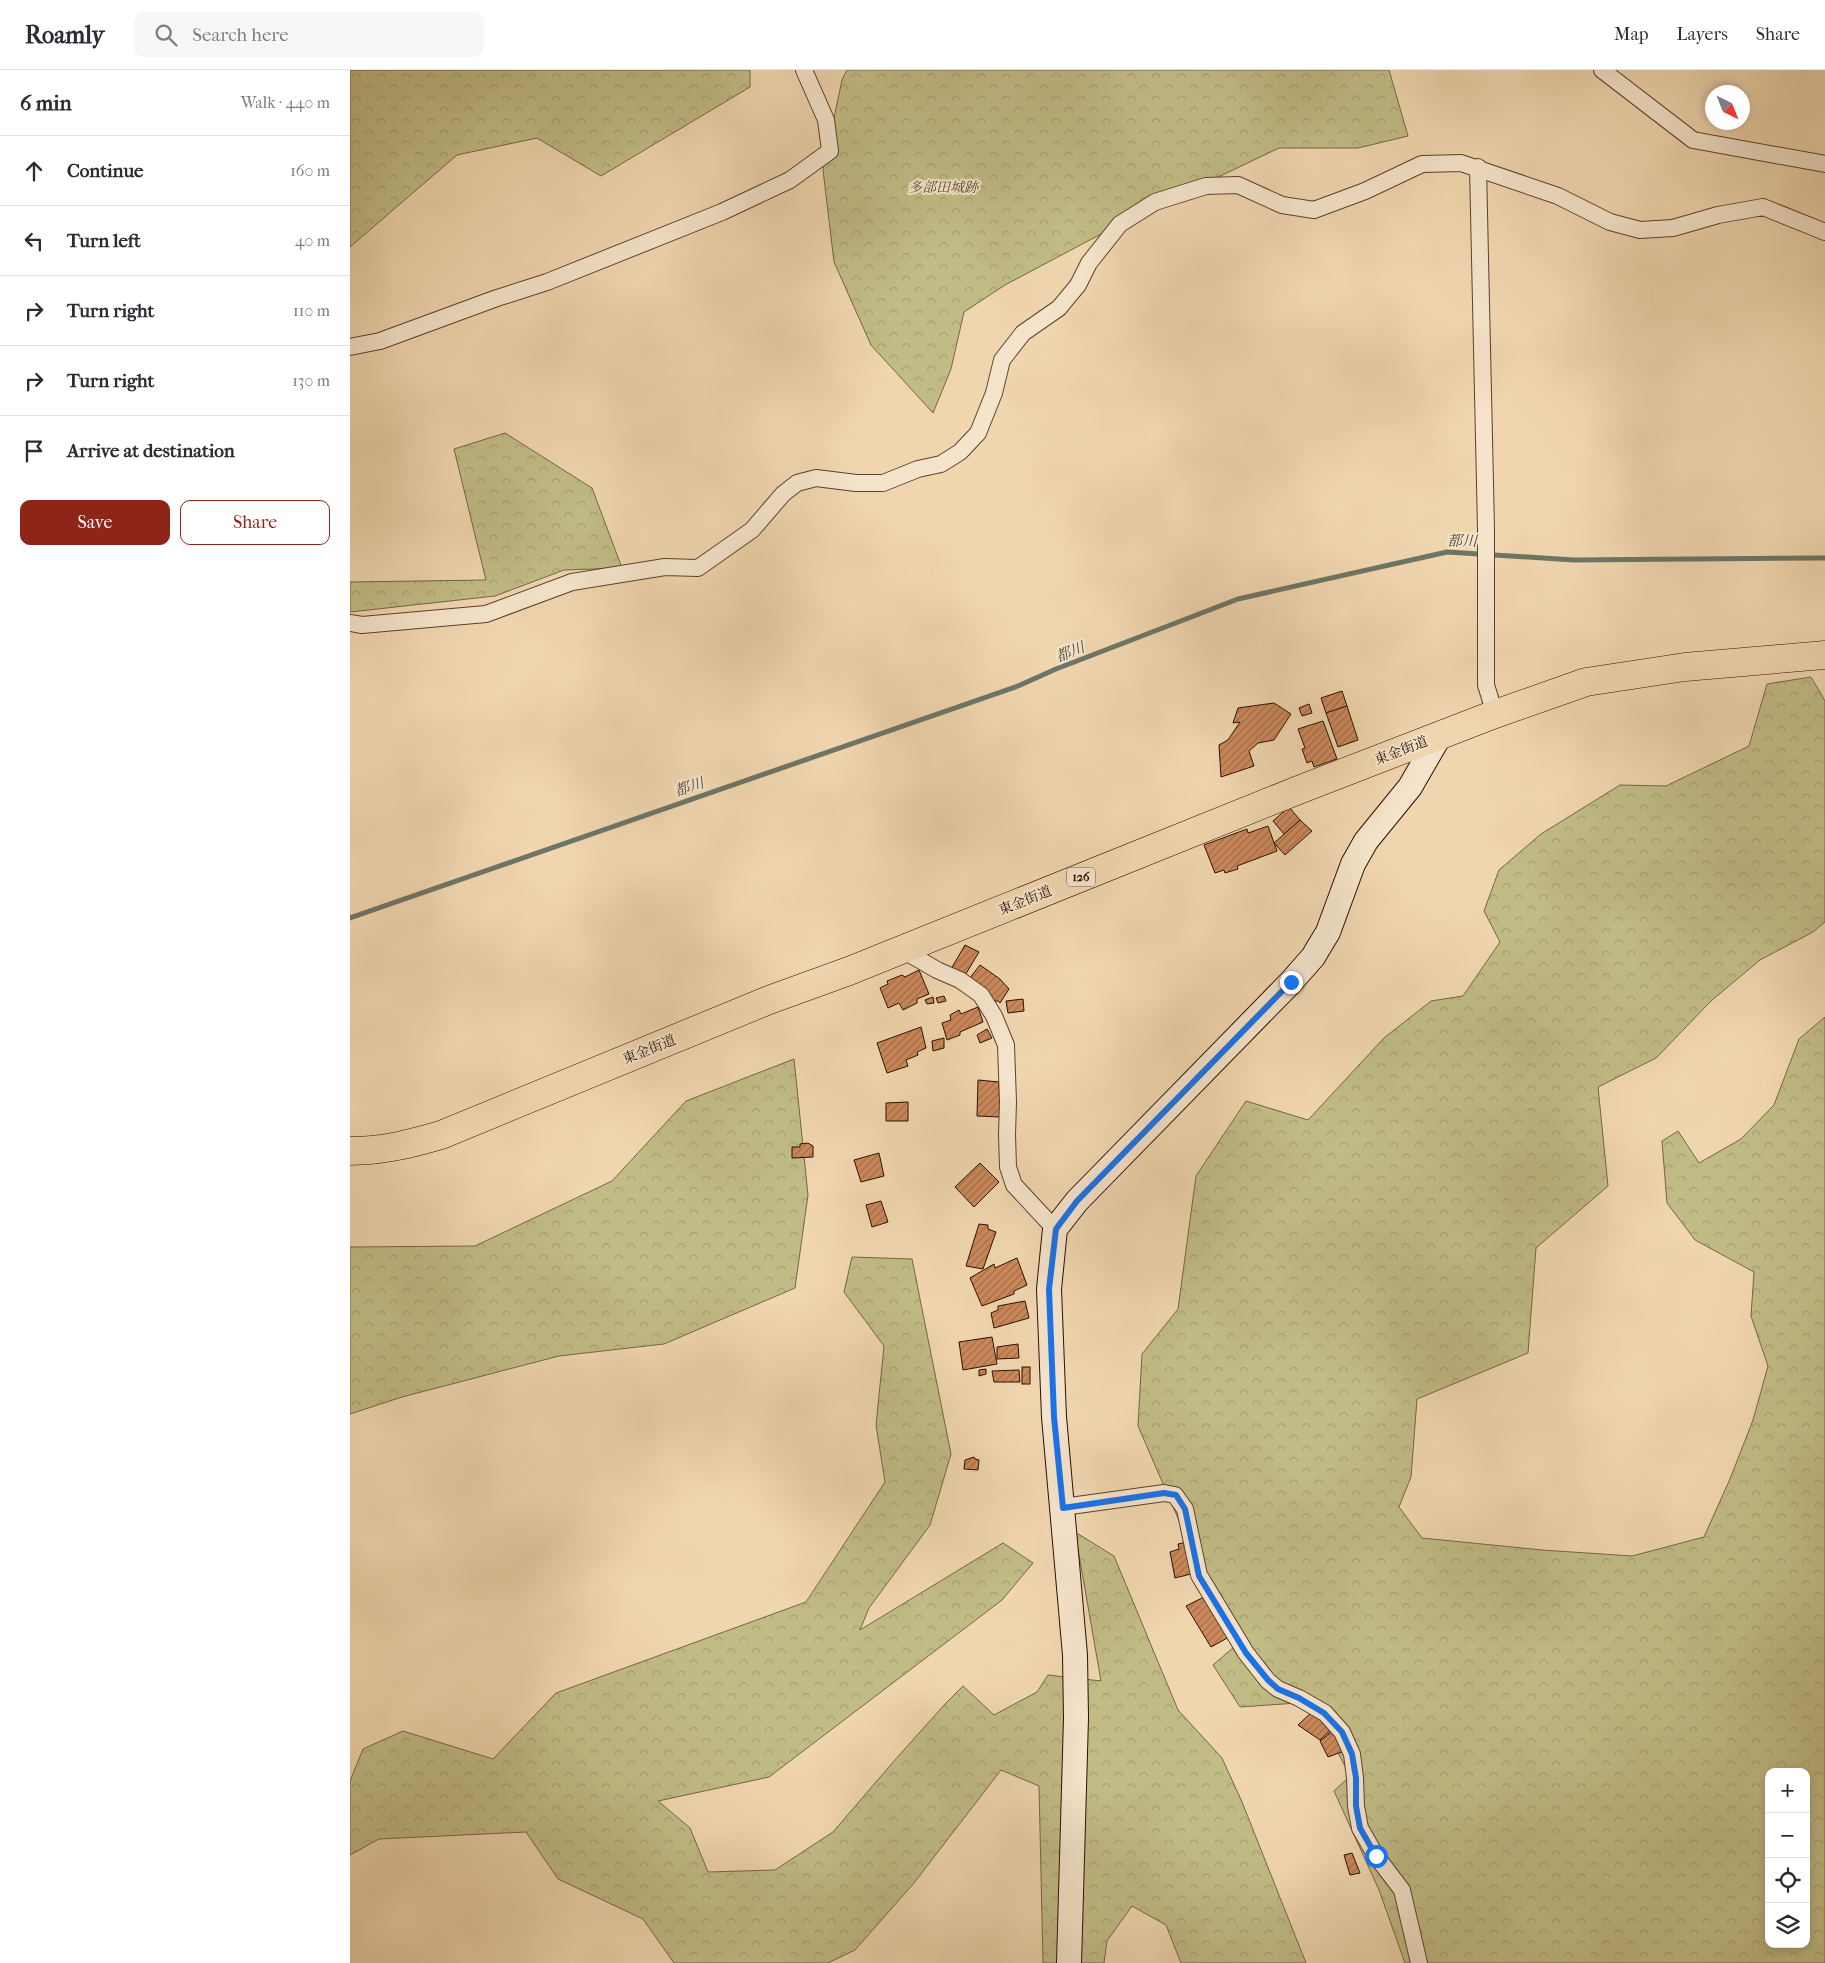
<!DOCTYPE html>
<meta charset="utf-8">
<style>
:root{--surface:#fff;--page:#f7f7f7;--text:#2b2b33;--muted:#7c7c81;--line:#e1e1e2;--accent:#8f2418}
body{margin:0;font-family:"IM FELL French Canon","Noto Serif JP",serif;background:var(--page);color:var(--text)}
.controls{position:absolute;right:15px;bottom:15px;display:grid;overflow:hidden;border-radius:10px;box-shadow:0 2px 8px #0003}
.controls button{width:45px;height:45px;display:grid;place-items:center;padding:0;border:0;border-bottom:1px solid var(--line);background:var(--surface);color:var(--text);font:25px sans-serif}
.compass{position:absolute;left:1355px;top:15px;width:45px;height:45px;border-radius:50%;background:var(--surface);box-shadow:0 2px 8px #0003;rotate:137deg}
.stop{position:absolute;width:15px;height:15px;margin:-11px;border:4px solid #1a73e8;border-radius:50%;background:#fff}
.stop.end{background:#1a73e8;border-color:#fff;box-shadow:0 1px 5px #0008}
.list{margin:0;padding:0;list-style:none}
h2{display:flex;justify-content:space-between;align-items:center;height:65px;margin:0;padding:0 20px;font-size:21px}
h2 small{font-size:16px;font-weight:400;color:var(--muted)}
.list li{display:grid;grid-template-columns:32px 1fr auto;gap:15px;align-items:center;box-sizing:border-box;height:70px;padding:0 20px;border-top:1px solid var(--line)}
.list b{display:block;font-size:19px;white-space:nowrap}
.list em{font-size:16px;font-style:normal;color:var(--muted)}
.actions{display:flex;gap:10px;padding:15px 20px}
.actions a{flex:1;padding:11px 0;border:1px solid var(--accent);border-radius:10px;text-align:center;font-size:18px;color:var(--accent)}
.actions .main{background:var(--accent);color:#fff}
.icon{flex:none;width:28px;height:28px;fill:none;stroke:currentColor;stroke-width:2;stroke-linecap:round;stroke-linejoin:round}
.map{position:relative;flex:none;width:1475px;height:1893px;overflow:hidden}
header{display:flex;align-items:center;gap:30px;box-sizing:border-box;height:70px;padding:0 25px;background:var(--surface);border-bottom:1px solid var(--line)}
header strong{font-size:24px}
nav{display:flex;gap:28px;margin-inline-start:auto;font-size:18px}
.search{width:350px;height:45px;background:var(--page);display:flex;align-items:center;gap:12px;box-sizing:border-box;padding:0 18px;border-radius:10px;color:var(--muted);font-size:19px}
main{display:flex}
aside{flex:1;background:var(--surface)}
.map>svg:first-child{display:block}
.forest{fill:url(#forest-crowns);stroke:#766544;fill-rule:evenodd}
.lines{fill:none;stroke-linecap:round;stroke-linejoin:round}
.stream{stroke:#6e7566;stroke-width:5}
.building{fill:url(#building-hatch);stroke:#2c0e01}
.street-casing{stroke:#5d402c;stroke-width:18}
.secondary-casing{stroke:#2c0e01;stroke-width:26}
.highway-casing{stroke:#2c0e01;stroke-width:29}
.street{stroke:#f5e4cb;stroke-width:16}
.secondary{stroke:#f5e4cb;stroke-width:24}
.highway{stroke:#f0d6af;stroke-width:28}
.route{stroke:#1a73e8;stroke-width:6}
.labels{text-anchor:middle;stroke-width:4;stroke-linejoin:round;paint-order:stroke}
.shield{fill:#f5e4cb;stroke:#684e3e;stroke-width:1}
.shield-label{font-size:12px;font-weight:bold;fill:#2c0e01}
.park-label{font-size:14px;font-style:italic;fill:#604b30;stroke:#f5e4cb}
.street-label{font-size:14px;fill:#2c0e01;stroke:#f5e4cb}
.water-label{font-size:15px;font-style:italic;fill:#524a3c;stroke:#f5e4cb}
</style>
<header>
<strong>Roamly</strong>
<div class="search"><svg class="icon" aria-label="search" viewBox="0 0 24 24"><circle cx="10" cy="10" r="6"/><path d="M15 15l6 6"/></svg>Search here</div>
<nav><a>Map</a><a>Layers</a><a>Share</a></nav>
</header>
<main>
<aside>
<h2>6 min<small>Walk · 440 m</small></h2>
<ul class="list">
<li><svg class="icon" aria-label="ahead" viewBox="0 0 24 24"><path d="M12 20V5M6 11l6-6 6 6"/></svg><div><b>Continue</b></div><em>160 m</em></li>
<li><svg class="icon" aria-label="left" viewBox="0 0 24 24"><path d="M17 20v-9H6M10 6l-5 5 5 5"/></svg><div><b>Turn left</b></div><em>40 m</em></li>
<li><svg class="icon" aria-label="right" viewBox="0 0 24 24"><path d="M7 20v-9h11M14 6l5 5-5 5"/></svg><div><b>Turn right</b></div><em>110 m</em></li>
<li><svg class="icon" aria-label="right" viewBox="0 0 24 24"><path d="M7 20v-9h11M14 6l5 5-5 5"/></svg><div><b>Turn right</b></div><em>130 m</em></li>
<li><svg class="icon" aria-label="arrive" viewBox="0 0 24 24"><path d="M6 21V4h12l-3 4 3 4H6"/></svg><div><b>Arrive at destination</b></div></li>
</ul>
<div class="actions"><a class="main">Save</a><a>Share</a></div>
</aside>
<div class="map">
<svg width="1475" height="1893" viewBox="0 0 1475 1893">
<defs>
<pattern id="forest-crowns" width="20" height="18" patternUnits="userSpaceOnUse" patternTransform="scale(1.25)"><rect width="20" height="18" fill="#c1bc86"/><path d="M2 6a3 3 0 1 1 6 0M12 15a3 3 0 1 1 6 0" fill="none" stroke="#a6a072"/></pattern>
<pattern id="building-hatch" width="6" height="6" patternUnits="userSpaceOnUse" patternTransform="scale(1.25)"><rect width="6" height="6" fill="#cc895b"/><path d="M-1 1l2-2M0 6l6-6M5 7l2-2" fill="none" stroke="#a66e49"/></pattern>
</defs>
<rect width="100%" height="100%" fill="#f0d6af"/>
<filter id="stains"><feTurbulence type="fractalNoise" baseFrequency=".004" numOctaves="4"/><feColorMatrix values="0 0 0 0 .2 0 0 0 0 .09 0 0 0 0 .02 0 0 0 .5 -.17"/></filter>
<radialGradient id="worn" r=".72"><stop offset=".6" stop-color="#630" stop-opacity="0"/><stop offset="1" stop-color="#630" stop-opacity=".3"/></radialGradient>
<g class="forest">
<path d="M 0,0 L 400,0 L 400,17 L 251,106 L 187,68 L 107,85 L 0,177 Z"/>
<path d="M 497,0 L 1039,0 L 1058,66 L 1008,78 L 929,78 L 770,154 L 655,215 L 614,242 L 601,299 L 583,343 L 521,275 L 484,192 L 473,100 L 492,10 Z"/>
<path d="M 155,363 L 242,418 L 272,498 L 214,500 L 145,526 L 0,542 L 0,512 L 136,510 L 104,379 Z"/>
<path d="M 1461,607 L 1475,631 L 1475,852 L 1463,862 L 1410,890 L 1361,931 L 1306,988 L 1248,1017 L 1258,1116 L 1186,1178 L 1178,1283 L 1067,1329 L 1061,1407 L 1049,1437 L 1072,1468 L 1192,1480 L 1282,1486 L 1354,1467 L 1380,1409 L 1403,1350 L 1418,1296 L 1401,1246 L 1404,1202 L 1345,1170 L 1317,1133 L 1312,1071 L 1328,1061 L 1349,1093 L 1391,1069 L 1424,1035 L 1449,969 L 1475,947 L 1475,1893 L 1055,1893 L 1029,1820 L 984,1721 L 1000,1706 L 962,1632 L 890,1637 L 863,1595 L 884,1577 L 788,1356 L 792,1284 L 828,1239 L 846,1106 L 896,1031 L 958,1050 L 1034,968 L 1081,931 L 1113,926 L 1150,872 L 1134,841 L 1149,800 L 1191,764 L 1270,715 L 1316,716 L 1399,676 L 1417,614 ZM 1419,1702 L 1456,1702 L 1456,1874 L 1419,1874 Z"/>
<path d="M 444,989 L 458,1125 L 445,1218 L 314,1274 L 209,1286 L 52,1327 L 0,1344 L 0,1177 L 125,1176 L 262,1111 L 336,1031 Z"/>
<path d="M 502,1187 L 562,1189 L 601,1384 L 580,1455 L 519,1538 L 510,1560 L 653,1473 L 683,1493 L 652,1530 L 419,1707 L 308,1731 L 340,1758 L 358,1802 L 425,1800 L 483,1762 L 544,1691 L 596,1633 L 613,1616 L 644,1645 L 687,1622 L 698,1605 L 751,1611 L 725,1462 L 764,1486 L 828,1640 L 872,1688 L 892,1732 L 956,1893 L 831,1893 L 816,1855 L 782,1836 L 757,1871 L 754,1893 L 693,1893 L 689,1716 L 651,1700 L 564,1813 L 505,1880 L 478,1893 L 324,1893 L 293,1849 L 208,1809 L 176,1762 L 29,1769 L 0,1785 L 0,1711 L 13,1679 L 53,1661 L 143,1689 L 206,1623 L 456,1532 L 535,1412 L 526,1355 L 534,1276 L 494,1222 Z"/>
</g>
<g class="lines">
<path class="stream" d="M 0,848 L 668,616 L 706,599 L 888,529 L 1097,482 L 1224,490 L 1475,488"/>
</g>
<g class="building">
<path d="M 992,621 L 997,636 L 976,643 L 971,628 Z"/>
<path d="M 924,633 L 941,644 L 924,670 L 908,673 L 899,681 L 904,696 L 871,707 L 869,675 L 878,670 L 890,652 L 883,653 L 888,638 Z"/>
<path d="M 959,634 L 962,643 L 952,646 L 949,638 Z"/>
<path d="M 997,636 L 1008,670 L 988,677 L 976,643 Z"/>
<path d="M 973,651 L 987,689 L 964,697 L 962,691 L 957,693 L 952,679 L 955,678 L 948,659 Z"/>
<path d="M 939,737 L 950,750 L 934,764 L 923,751 Z"/>
<path d="M 950,750 L 962,761 L 935,785 L 924,773 Z"/>
<path d="M 918,756 L 927,781 L 887,796 L 888,799 L 875,803 L 874,800 L 865,803 L 854,775 L 897,759 L 898,763 Z"/>
<path d="M 615,875 L 629,882 L 614,907 L 601,899 Z"/>
<path d="M 630,895 L 650,909 L 659,919 L 650,933 L 648,931 L 641,931 L 619,909 Z"/>
<path d="M 569,900 L 579,924 L 567,929 L 567,933 L 553,940 L 549,933 L 538,938 L 530,918 L 538,914 L 537,911 L 552,905 L 555,907 Z"/>
<path d="M 594,926 L 596,931 L 588,933 L 586,928 Z"/>
<path d="M 583,927 L 584,933 L 577,934 L 575,930 Z"/>
<path d="M 673,929 L 674,941 L 658,943 L 656,931 Z"/>
<path d="M 628,937 L 633,952 L 610,962 L 610,965 L 597,970 L 592,953 L 601,950 L 600,945 L 609,940 L 611,944 Z"/>
<path d="M 571,957 L 576,978 L 567,982 L 568,985 L 556,990 L 558,996 L 537,1003 L 527,973 Z"/>
<path d="M 637,959 L 642,968 L 630,973 L 627,965 Z"/>
<path d="M 594,968 L 594,978 L 583,981 L 582,971 Z"/>
<path d="M 628,1010 L 649,1012 L 650,1047 L 627,1046 Z"/>
<path d="M 558,1032 L 558,1051 L 536,1051 L 536,1033 Z"/>
<path d="M 458,1073 L 463,1076 L 463,1087 L 442,1088 L 442,1077 L 450,1077 L 450,1074 Z"/>
<path d="M 529,1083 L 534,1106 L 511,1112 L 504,1090 Z"/>
<path d="M 630,1093 L 649,1112 L 624,1137 L 605,1117 Z"/>
<path d="M 531,1131 L 538,1152 L 522,1157 L 516,1135 Z"/>
<path d="M 629,1154 L 638,1155 L 638,1159 L 646,1162 L 633,1199 L 616,1196 Z"/>
<path d="M 667,1188 L 677,1215 L 664,1221 L 664,1224 L 632,1236 L 620,1208 L 644,1194 L 645,1198 Z"/>
<path d="M 675,1231 L 679,1248 L 644,1258 L 641,1243 L 648,1240 L 648,1236 Z"/>
<path d="M 642,1267 L 647,1294 L 613,1300 L 609,1272 Z"/>
<path d="M 668,1274 L 669,1288 L 647,1289 L 647,1277 Z"/>
<rect x="672" y="1297" width="8" height="17"/>
<path d="M 636,1299 L 636,1304 L 629,1306 L 629,1300 Z"/>
<path d="M 669,1300 L 670,1312 L 644,1312 L 642,1301 Z"/>
<path d="M 624,1387 L 625,1389 L 629,1390 L 628,1400 L 614,1399 L 615,1390 Z"/>
<path d="M 837,1472 L 845,1503 L 825,1508 L 820,1482 L 829,1479 L 828,1474 Z"/>
<path d="M 854,1527 L 879,1567 L 861,1577 L 836,1536 Z"/>
<path d="M 963,1641 L 982,1659 L 970,1670 L 948,1655 Z"/>
<path d="M 983,1661 L 994,1681 L 978,1687 L 970,1671 Z"/>
<path d="M 1002,1783 L 1010,1803 L 1000,1805 L 994,1785 Z"/>
</g>
<g class="lines">
<defs>
<g id="street">
<path d="M 1252,0 L 1343,70 L 1475,94"/>
<path d="M 1128,97 L 1136,459 L 1136,615 L 1145,644"/>
<path d="M 0,277 L 30,271 L 147,228 L 197,212 L 372,142 L 440,110 L 480,81 L 476,50 L 454,0"/>
<path d="M 0,553 L 12,555 L 136,544 L 222,512 L 315,497 L 348,498 L 402,460 L 433,424 L 447,413 L 466,408 L 506,413 L 533,413 L 568,399 L 591,394 L 610,382 L 628,363 L 644,323 L 652,290 L 673,263 L 709,238 L 728,215 L 739,193 L 770,154 L 805,132 L 856,116 L 888,115 L 932,135 L 964,140 L 1015,121 L 1072,94 L 1111,93 L 1208,126 L 1260,152 L 1290,160 L 1323,158 L 1368,145 L 1413,137 L 1475,162"/>
<path d="M 551,879 L 587,900 L 610,910 L 631,925 L 644,946 L 656,975 L 658,1032 L 657,1065 L 658,1097 L 664,1115 L 705,1159"/>
<path d="M 713,1437 L 814,1423 L 825,1425 L 835,1439 L 849,1505 L 896,1583 L 918,1611 L 928,1619 L 949,1628 L 975,1643 L 992,1662 L 1002,1684 L 1005,1708 L 1006,1736 L 1010,1758 L 1026,1786 L 1052,1820 L 1069,1893"/>
</g>
<path id="secondary" d="M 719,1893 L 726,1648 L 725,1585 L 704,1347 L 699,1219 L 705,1159 L 727,1131 L 941,912 L 963,887 L 978,862 L 1003,794 L 1016,771 L 1060,717 L 1090,665"/>
<path id="highway" d="M 0,1081 C 32,1081 60,1074 91,1065 L 419,930 L 499,901 L 946,721 L 1145,644 L 1219,618 L 1236,612 L 1335,597 L 1475,585"/>
</defs>
<use href="#street" class="street-casing"/>
<use href="#secondary" class="secondary-casing"/>
<use href="#highway" class="highway-casing"/>
<use href="#street" class="street"/>
<use href="#secondary" class="secondary"/>
<use href="#highway" class="highway"/>
</g>
<g class="lines">
<path class="route" d="M 941,912 L 727,1131 L 706,1159 L 699,1219 L 704,1347 L 713,1438 L 814,1423 L 826,1425 L 835,1439 L 849,1506 L 896,1583 L 918,1610 L 928,1619 L 949,1628 L 974,1643 L 992,1662 L 1002,1684 L 1006,1708 L 1006,1736 L 1010,1758 L 1026,1786"/>
</g>
<g class="labels">
<rect class="shield" x="717" y="797.5" width="28" height="19" rx="4"/>
<g class="shield-label">
<text x="731" y="811">126</text>
</g>
<g class="park-label">
<text x="593" y="122">多部田城跡</text>
</g>
<g class="street-label">
<text transform="translate(1051 680) rotate(-21)" y="5">東金街道</text>
<text transform="translate(675 830) rotate(-22)" y="5">東金街道</text>
<text transform="translate(299 979) rotate(-22)" y="5">東金街道</text>
</g>
<g class="water-label">
<text transform="translate(1112 471) rotate(1)" y="5">都川</text>
<text transform="translate(720 582) rotate(-22)" y="5">都川</text>
<text transform="translate(339 717) rotate(-19)" y="5">都川</text>
</g>
</g>
<rect width="100%" height="100%" filter="url(#stains)"/>
<rect width="100%" height="100%" fill="url(#worn)"/>
</svg>
<div class="controls">
<button>+</button>
<button>−</button>
<button><svg class="icon" aria-label="locate" viewBox="0 0 24 24"><circle cx="12" cy="12" r="6"/><path d="M12 2v4M12 18v4M2 12h4M18 12h4"/></svg></button>
<button><svg class="icon" aria-label="layers" viewBox="0 0 24 24"><path d="M12 4l9 5-9 5-9-5zM3 14l9 5 9-5"/></svg></button>
</div>
<svg class="compass" viewBox="-18 -18 36 36"><path d="M0-13l5 13h-10z" fill="#e53935"/><path d="M0 13l5-13h-10z" fill="#7c7c81"/></svg>
<div class="stop" style="left:1026px;top:1786px"></div>
<div class="stop end" style="left:941px;top:912px"></div>
</div>
</main>
